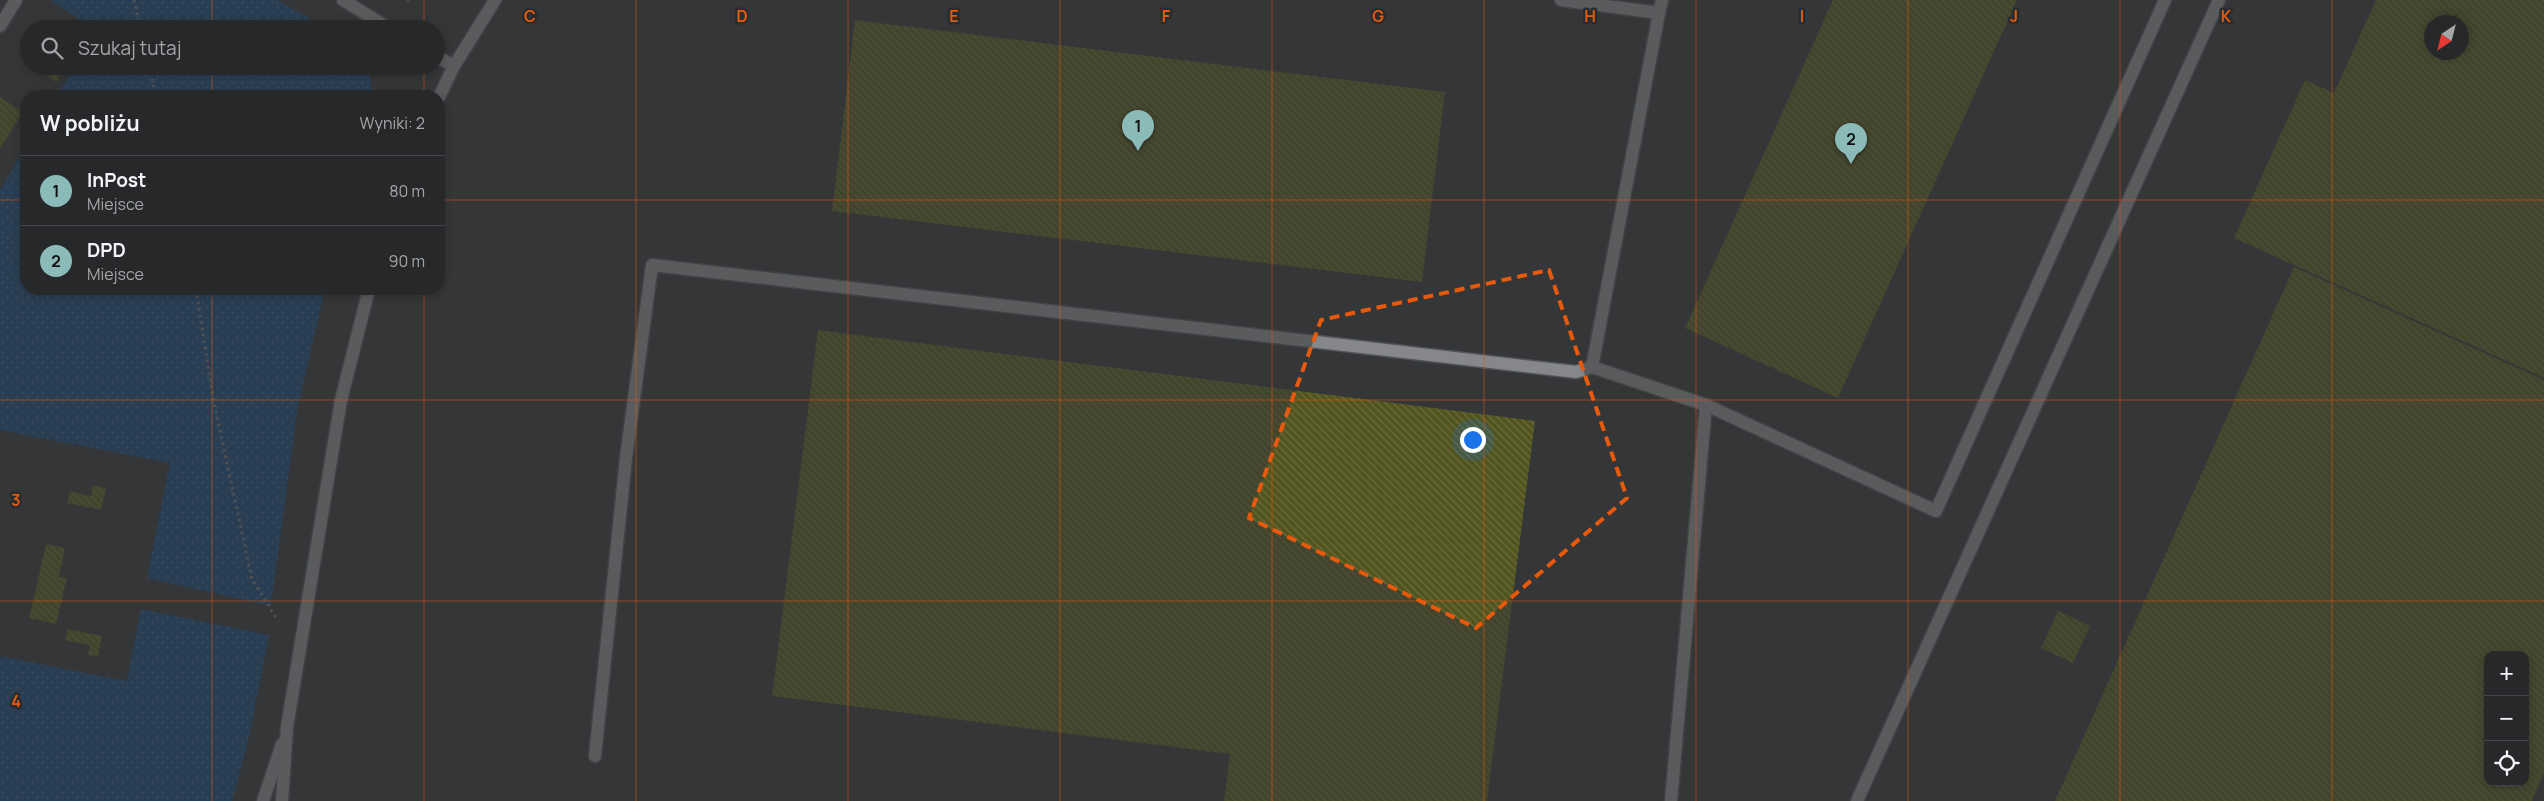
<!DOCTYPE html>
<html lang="pl">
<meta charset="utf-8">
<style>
:root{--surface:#27282a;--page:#2f3032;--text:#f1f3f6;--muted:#a4a6a8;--line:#434447;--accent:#8bbbb9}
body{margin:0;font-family:Manrope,sans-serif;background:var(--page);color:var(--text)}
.controls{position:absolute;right:15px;bottom:15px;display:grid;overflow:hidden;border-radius:10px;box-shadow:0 2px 8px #0003}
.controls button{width:45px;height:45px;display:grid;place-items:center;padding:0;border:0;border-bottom:1px solid var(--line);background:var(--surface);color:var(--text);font:25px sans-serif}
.compass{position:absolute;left:2424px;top:15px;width:45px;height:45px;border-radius:50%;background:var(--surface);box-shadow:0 2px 8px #0003;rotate:215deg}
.you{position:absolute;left:1472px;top:439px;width:18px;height:18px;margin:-12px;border:4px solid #fff;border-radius:50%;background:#1a73e8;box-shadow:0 0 0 8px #1a73e833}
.badge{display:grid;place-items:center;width:32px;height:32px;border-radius:50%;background:var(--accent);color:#111;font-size:16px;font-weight:700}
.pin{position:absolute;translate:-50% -41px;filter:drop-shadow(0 1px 2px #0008)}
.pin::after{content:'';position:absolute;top:26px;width:18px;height:15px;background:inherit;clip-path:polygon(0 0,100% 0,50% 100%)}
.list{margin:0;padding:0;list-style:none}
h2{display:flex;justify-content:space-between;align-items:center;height:65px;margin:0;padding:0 20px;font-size:21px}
h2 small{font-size:16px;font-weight:400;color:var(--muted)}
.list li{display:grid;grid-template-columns:32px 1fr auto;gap:15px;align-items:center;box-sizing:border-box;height:70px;padding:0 20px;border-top:1px solid var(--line)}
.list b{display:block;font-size:19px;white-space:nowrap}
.list p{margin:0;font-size:16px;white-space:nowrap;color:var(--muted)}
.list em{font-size:16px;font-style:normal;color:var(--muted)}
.icon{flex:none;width:28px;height:28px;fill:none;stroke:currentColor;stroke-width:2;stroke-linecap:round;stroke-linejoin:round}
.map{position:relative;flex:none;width:2544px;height:801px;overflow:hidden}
.search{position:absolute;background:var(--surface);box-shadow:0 2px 8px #0003;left:20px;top:20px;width:425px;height:55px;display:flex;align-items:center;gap:12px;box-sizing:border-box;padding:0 18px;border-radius:28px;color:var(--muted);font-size:19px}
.panel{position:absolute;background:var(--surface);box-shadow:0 2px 8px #0003;left:20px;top:90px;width:425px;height:205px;border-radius:20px}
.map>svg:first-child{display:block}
.grass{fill:url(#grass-dots)}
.building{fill:url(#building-back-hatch);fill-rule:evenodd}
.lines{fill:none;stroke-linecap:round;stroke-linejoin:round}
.lane-casing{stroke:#505255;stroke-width:15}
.street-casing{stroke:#505255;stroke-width:15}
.secondary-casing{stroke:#505255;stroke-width:15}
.path{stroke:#6e7072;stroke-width:3;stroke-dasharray:2.5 4;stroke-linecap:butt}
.lane{stroke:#85878a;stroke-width:12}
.street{stroke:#85878a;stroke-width:12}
.secondary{stroke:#85878a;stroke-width:12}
.marked{fill:none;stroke:#e8590c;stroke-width:4;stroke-dasharray:10 6;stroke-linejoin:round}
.grid{fill:none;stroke:#e8590c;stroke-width:1;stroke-opacity:0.55}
.grid-label{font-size:16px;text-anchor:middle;font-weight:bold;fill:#e8590c;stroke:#2a2c2e;stroke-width:5;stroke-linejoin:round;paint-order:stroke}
</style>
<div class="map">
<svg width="2544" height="801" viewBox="0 0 2544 801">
<defs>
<pattern id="grass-dots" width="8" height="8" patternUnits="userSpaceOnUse" patternTransform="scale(1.25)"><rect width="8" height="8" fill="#1e4774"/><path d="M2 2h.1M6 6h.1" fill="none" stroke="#3e6187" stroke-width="1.8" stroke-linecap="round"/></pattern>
<pattern id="building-back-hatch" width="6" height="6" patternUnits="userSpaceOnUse" patternTransform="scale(1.25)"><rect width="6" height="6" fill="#52541e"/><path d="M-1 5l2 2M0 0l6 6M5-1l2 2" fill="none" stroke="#6a6c3e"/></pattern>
</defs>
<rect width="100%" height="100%" fill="#343638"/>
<g class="grass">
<path d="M 50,0 L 278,0 L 326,29 L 94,29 Z"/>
<path d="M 75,66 L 368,66 L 373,96 L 57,96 Z"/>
<path d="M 26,147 L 26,289 L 325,289 L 298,406 L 271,606 L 147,578 L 170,463 L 0,430 L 0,190 Z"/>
<path d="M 141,609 L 269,635 L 248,742 L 232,801 L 0,801 L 0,656 L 127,681 Z"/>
</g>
<g class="building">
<path d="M 1833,0 L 2017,0 L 1838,398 L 1685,328 Z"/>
<path d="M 2376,0 L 2544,0 L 2544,378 L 2234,238 L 2305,80 L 2334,93 ZM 2432,22 L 2462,22 L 2462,52 L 2432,52 Z"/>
<path d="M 855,20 L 1445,92 L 1422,282 L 832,211 Z"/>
<path d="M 39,66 L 66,66 L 56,82 L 37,69 Z"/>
<path d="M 0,97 L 23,112 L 0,149 Z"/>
<path d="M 2294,267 L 2544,380 L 2544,773 L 2532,801 L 2055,801 ZM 2488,655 L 2525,655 L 2525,782 L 2488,782 Z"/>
<path d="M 818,330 L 1535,421 L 1487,801 L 1224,801 L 1230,754 L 772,696 Z"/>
<path d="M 93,485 L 106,488 L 101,510 L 67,503 L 70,491 L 91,496 Z"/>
<path d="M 46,544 L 65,548 L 59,577 L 67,578 L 56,624 L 29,618 Z"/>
<path d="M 2058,611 L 2090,626 L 2073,663 L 2041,648 Z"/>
<path d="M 68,629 L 102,636 L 98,656 L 88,655 L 90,645 L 65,640 Z"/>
</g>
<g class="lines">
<defs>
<g id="lane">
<path d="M 1561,0 L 1659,13 L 1662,0"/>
<path d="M 1659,13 L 1592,367 L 1706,405 L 1936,511 L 2165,0"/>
<path d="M 0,26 L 16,0"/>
<path d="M 595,756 L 626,458 L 652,265 L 1576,372 L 1592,367"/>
<path d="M 1671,801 L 1706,405"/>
<path d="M 1857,801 L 2219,0"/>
</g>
<g id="street">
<path d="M 343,0 L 390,29"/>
<path d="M 436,56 L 454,66"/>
</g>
<g id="secondary">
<path d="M 439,97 L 454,66 L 495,0"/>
<path d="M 263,801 L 282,744"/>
<path d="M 282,801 L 287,727 L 341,400 L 369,289"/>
</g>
</defs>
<use href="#lane" class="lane-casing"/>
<use href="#street" class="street-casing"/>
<use href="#secondary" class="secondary-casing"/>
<g class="path">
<path d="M 134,0 L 141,29"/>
<path d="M 408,1 L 408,0"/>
<path d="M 149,66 L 156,96"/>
<path d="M 196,289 L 213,398 L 252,579 L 278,621"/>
</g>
<use href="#lane" class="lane"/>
<use href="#street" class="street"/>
<use href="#secondary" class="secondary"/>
</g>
<path d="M0 0H2544V801H0ZM 1549,270 L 1627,498 L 1476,628 L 1249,518 L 1321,320 Z" fill="#343638" fill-opacity=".55" fill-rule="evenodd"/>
<path class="marked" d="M 1549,270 L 1627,498 L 1476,628 L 1249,518 L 1321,320 Z"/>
<path class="grid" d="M 212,0 L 212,29M 424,0 L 424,29M 636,0 L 636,801M 848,0 L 848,801M 1060,0 L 1060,801M 1272,0 L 1272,801M 1484,0 L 1484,801M 1696,0 L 1696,801M 1908,0 L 1908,801M 2120,0 L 2120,801M 2332,0 L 2332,801M 212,66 L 212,96M 424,66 L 424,96M 0,200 L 26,200M 439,200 L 2544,200M 212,289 L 212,801M 424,289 L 424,801M 0,400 L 2544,400M 0,601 L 2544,601"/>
<g class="grid-label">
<text x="530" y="22">C</text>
<text x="742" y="22">D</text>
<text x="954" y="22">E</text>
<text x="1166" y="22">F</text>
<text x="1378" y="22">G</text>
<text x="1590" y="22">H</text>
<text x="1802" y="22">I</text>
<text x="2014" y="22">J</text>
<text x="2226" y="22">K</text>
<text x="16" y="506">3</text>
<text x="16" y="707">4</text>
</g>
</svg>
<div class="controls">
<button>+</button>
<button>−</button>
<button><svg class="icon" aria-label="locate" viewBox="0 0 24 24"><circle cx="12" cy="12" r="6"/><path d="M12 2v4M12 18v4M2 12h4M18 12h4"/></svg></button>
</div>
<svg class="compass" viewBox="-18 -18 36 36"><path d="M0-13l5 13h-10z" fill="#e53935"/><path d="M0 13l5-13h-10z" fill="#a4a6a8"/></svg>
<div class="you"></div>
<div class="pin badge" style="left:1138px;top:151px">1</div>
<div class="pin badge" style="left:1851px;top:164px">2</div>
<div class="search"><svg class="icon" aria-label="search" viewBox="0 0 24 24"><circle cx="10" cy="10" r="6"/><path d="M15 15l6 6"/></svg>Szukaj tutaj</div>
<section class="panel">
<h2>W pobliżu<small>Wyniki: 2</small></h2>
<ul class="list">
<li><span class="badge">1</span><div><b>InPost</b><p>Miejsce</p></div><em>80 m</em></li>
<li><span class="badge">2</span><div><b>DPD</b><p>Miejsce</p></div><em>90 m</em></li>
</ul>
</section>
</div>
